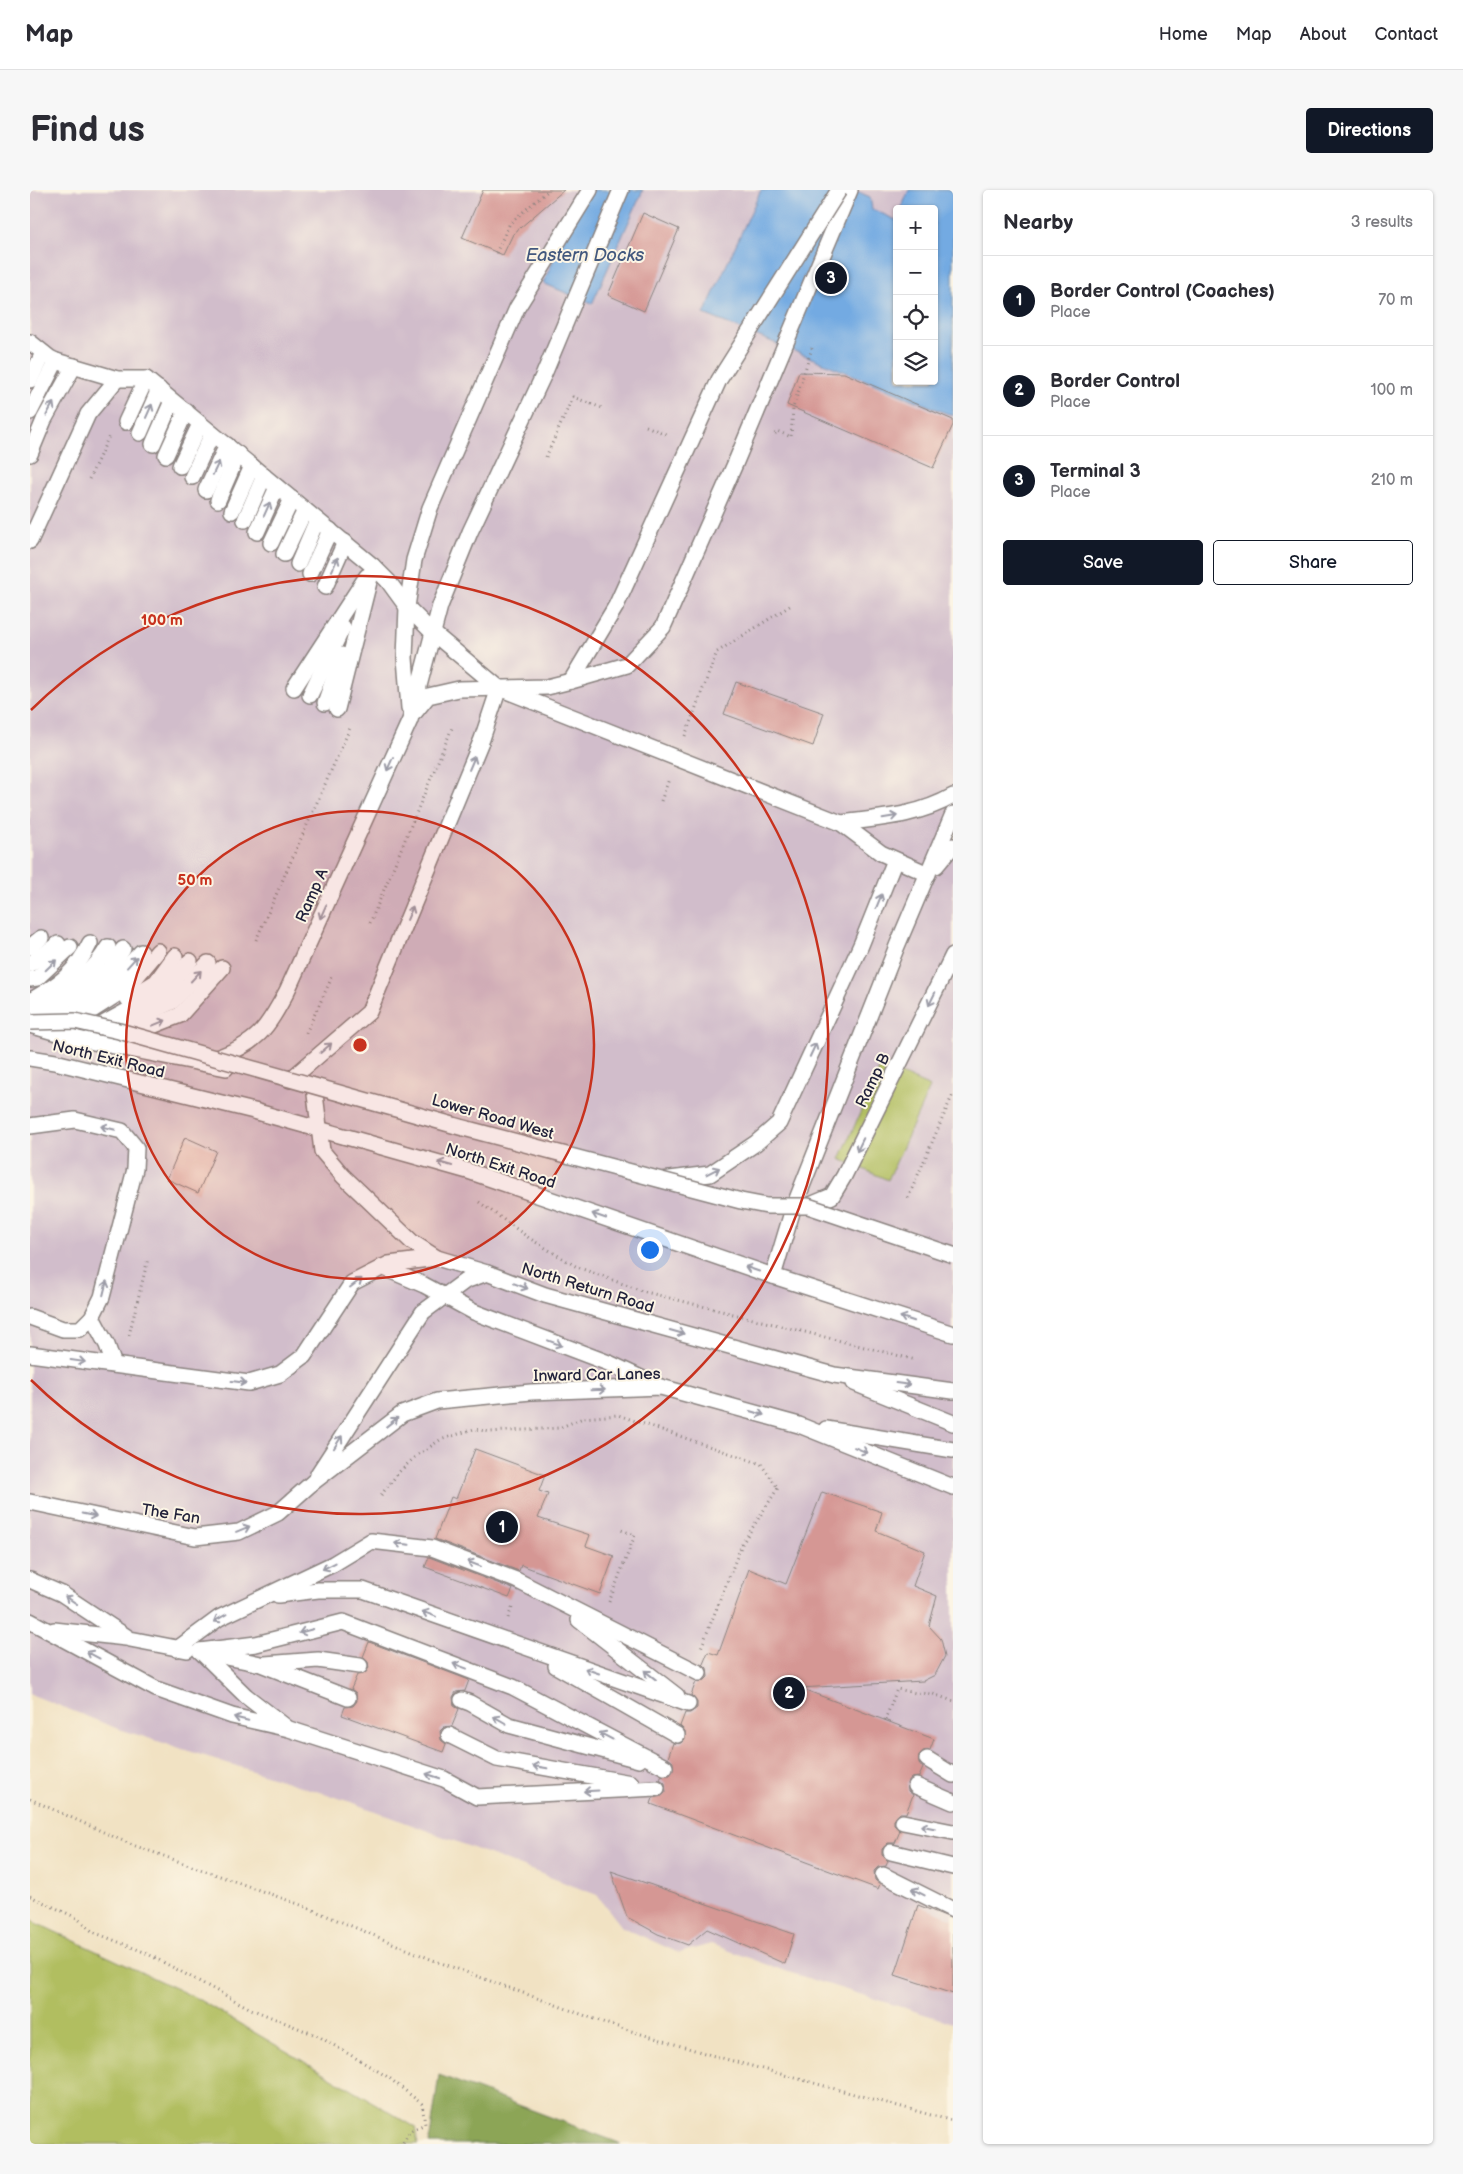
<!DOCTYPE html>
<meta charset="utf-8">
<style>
:root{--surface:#fff;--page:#f7f7f7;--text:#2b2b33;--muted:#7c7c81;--line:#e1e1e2;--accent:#111827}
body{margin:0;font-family:"Balsamiq Sans",sans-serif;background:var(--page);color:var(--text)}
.controls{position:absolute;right:15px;top:15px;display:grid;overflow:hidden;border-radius:5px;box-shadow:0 1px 4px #0004}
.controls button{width:45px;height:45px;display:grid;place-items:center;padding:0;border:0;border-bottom:1px solid var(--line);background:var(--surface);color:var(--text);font:25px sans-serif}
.you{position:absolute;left:619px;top:1059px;width:18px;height:18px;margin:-12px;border:4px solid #fff;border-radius:50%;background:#1a73e8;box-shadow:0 0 0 8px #1a73e833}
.badge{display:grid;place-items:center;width:32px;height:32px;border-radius:50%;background:var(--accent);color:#fff;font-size:16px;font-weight:700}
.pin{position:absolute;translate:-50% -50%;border:2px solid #fff;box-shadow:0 1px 5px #0006}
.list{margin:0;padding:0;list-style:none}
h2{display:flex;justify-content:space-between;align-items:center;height:65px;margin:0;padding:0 20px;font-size:21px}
h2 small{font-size:16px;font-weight:400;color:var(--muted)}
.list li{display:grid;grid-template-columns:32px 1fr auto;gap:15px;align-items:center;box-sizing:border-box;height:90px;padding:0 20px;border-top:1px solid var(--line)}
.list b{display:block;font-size:19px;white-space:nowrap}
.list p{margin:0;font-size:16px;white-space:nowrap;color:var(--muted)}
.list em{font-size:16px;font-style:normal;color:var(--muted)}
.actions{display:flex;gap:10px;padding:15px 20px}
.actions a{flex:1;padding:11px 0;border:1px solid var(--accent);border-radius:5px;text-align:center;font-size:18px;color:var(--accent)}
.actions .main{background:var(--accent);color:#fff}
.icon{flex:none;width:28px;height:28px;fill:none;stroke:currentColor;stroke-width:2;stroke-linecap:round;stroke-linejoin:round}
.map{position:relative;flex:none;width:923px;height:1954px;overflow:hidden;border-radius:5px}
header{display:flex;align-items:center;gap:30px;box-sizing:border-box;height:70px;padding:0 25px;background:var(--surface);border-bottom:1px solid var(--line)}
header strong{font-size:24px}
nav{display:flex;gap:28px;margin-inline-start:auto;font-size:18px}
.intro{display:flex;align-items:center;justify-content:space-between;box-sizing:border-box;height:120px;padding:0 30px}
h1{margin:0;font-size:35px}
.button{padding:12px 22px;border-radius:5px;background:var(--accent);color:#fff;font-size:18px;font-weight:700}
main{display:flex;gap:30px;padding:0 30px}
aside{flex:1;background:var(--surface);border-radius:5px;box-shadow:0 1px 4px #0004}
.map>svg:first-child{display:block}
.industrial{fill:#d1bdcb}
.green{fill:#b1be60;stroke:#6a704e}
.forest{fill:#8ca556;stroke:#576448}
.water{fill:#73aae2;stroke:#4a668e}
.building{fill:#d59794}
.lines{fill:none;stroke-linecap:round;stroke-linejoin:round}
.lane-casing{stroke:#8a827f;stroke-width:18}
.path{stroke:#8a827f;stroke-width:3;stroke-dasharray:1 4;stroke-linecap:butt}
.lane{stroke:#fff;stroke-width:15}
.lane-bridge-casing{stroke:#8a827f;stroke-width:18;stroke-linecap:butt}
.lane-bridge{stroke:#fff;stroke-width:15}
.oneway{stroke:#9c9ca7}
.ring{fill:none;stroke:#c8321e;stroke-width:2.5}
.labels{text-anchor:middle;stroke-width:4;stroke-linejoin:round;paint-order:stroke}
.street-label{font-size:16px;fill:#22223b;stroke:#fcf5e5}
.water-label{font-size:18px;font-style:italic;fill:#42587e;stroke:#fcf5e5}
.centre{fill:#c8321e;stroke:#fcf5e5;stroke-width:2.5}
.ring-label{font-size:15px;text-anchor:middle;font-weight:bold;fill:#c8321e;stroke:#fcf5e5;stroke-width:4;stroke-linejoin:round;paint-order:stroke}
</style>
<header>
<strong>Map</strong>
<nav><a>Home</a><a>Map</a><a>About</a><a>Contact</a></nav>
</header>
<div class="intro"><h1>Find us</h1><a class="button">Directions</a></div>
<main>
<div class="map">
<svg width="923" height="1954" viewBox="0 0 923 1954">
<rect width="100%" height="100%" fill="#fcf5e5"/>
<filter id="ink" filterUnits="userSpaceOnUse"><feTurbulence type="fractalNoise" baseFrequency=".02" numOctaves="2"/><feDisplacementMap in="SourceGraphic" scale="10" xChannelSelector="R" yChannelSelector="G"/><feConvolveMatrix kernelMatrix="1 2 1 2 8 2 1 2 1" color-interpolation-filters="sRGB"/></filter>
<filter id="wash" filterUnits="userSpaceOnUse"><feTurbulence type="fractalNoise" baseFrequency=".0096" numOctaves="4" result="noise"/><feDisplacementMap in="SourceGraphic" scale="20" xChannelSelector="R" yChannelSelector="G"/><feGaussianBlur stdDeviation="1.12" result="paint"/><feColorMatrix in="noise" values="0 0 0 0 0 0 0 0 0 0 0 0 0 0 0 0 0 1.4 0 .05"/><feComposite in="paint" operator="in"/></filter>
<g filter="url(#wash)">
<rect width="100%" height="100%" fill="#f1e2c3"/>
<g class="industrial">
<path d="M 0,0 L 555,0 L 562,114 L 613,0 L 731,0 L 674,124 L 923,226 L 923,1833 L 755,1781 L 681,1754 L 649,1763 L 592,1737 L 567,1705 L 324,1613 L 86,1538 L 0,1504 Z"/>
<path d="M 824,0 L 879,0 L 871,19 L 867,19 L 866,30 L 842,19 Z"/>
</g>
<g class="green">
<path d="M 851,875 L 900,897 L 858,990 L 810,969 Z"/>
<path d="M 0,1730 L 166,1808 L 385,1937 L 388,1954 L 0,1954 Z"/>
</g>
<path class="forest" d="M 409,1885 L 592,1954 L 399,1954 Z"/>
<g class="water">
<path d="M 555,0 L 613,0 L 562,114 L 513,93 Z"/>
<path d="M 731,0 L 824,0 L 840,7 L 842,19 L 866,30 L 867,29 L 867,191 L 904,191 L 904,19 L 871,19 L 879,0 L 923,0 L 923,226 L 674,124 Z"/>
</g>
<g id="blocks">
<g class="building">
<path d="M 453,0 L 534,0 L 483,44 L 473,65 L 432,48 Z"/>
<path d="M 613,23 L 649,39 L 614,121 L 578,105 Z"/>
<path d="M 769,182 L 814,183 L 923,230 L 923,235 L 903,278 L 757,215 Z"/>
<path d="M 706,492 L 794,523 L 783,556 L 694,524 Z"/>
<path d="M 155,947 L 186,961 L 168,1003 L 137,989 Z"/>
<path d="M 445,1259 L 515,1285 L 509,1301 L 518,1304 L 508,1328 L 560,1345 L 556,1356 L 584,1366 L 570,1404 L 491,1375 L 489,1381 L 405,1349 L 421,1307 L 426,1309 Z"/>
<path d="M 792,1302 L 852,1322 L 846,1341 L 895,1361 L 883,1396 L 907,1406 L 899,1436 L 911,1449 L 915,1466 L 905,1485 L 893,1491 L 770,1498 L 904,1549 L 900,1560 L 893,1561 L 889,1565 L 889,1573 L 893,1578 L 889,1587 L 881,1588 L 877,1593 L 878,1601 L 883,1605 L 876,1623 L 870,1623 L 864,1630 L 864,1635 L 870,1641 L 865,1653 L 858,1653 L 852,1659 L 852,1665 L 858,1671 L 856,1676 L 848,1677 L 844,1681 L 845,1690 L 850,1694 L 848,1699 L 621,1614 L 623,1608 L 632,1606 L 636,1602 L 635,1593 L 630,1589 L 631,1586 L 640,1585 L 643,1581 L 643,1572 L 638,1568 L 643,1553 L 651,1553 L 655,1549 L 655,1541 L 650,1536 L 655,1523 L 660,1523 L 667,1518 L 667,1512 L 661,1505 L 666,1492 L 674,1491 L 678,1487 L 677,1478 L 673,1474 L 678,1462 L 688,1465 L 719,1379 L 756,1394 Z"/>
<path d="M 399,1367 L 483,1399 L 479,1408 L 395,1377 Z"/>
<path d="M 339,1452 L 439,1490 L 435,1501 L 426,1502 L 423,1507 L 424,1516 L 429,1519 L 422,1536 L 414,1537 L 410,1541 L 411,1550 L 416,1554 L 413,1562 L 312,1525 L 315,1517 L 323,1516 L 327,1511 L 326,1503 L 321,1499 L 327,1485 L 334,1484 L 339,1478 L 338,1472 L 333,1467 Z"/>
<path d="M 581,1681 L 764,1744 L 755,1774 L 677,1739 L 658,1755 L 628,1744 L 597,1727 Z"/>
<path d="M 888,1715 L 923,1729 L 923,1804 L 865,1785 Z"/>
</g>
</g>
</g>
<g filter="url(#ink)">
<use href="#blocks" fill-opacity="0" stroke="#8a827f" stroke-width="1"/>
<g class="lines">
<defs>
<g id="lane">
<path d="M 0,152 L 20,168 L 26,171 L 87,189 L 116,189 L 343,376 L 358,391 L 377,417 L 403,443 L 469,498 L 811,633 L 851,663 L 898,684"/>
<path d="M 0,190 L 13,163"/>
<path d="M 0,222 L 26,171"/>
<path d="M 96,232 L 116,189"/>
<path d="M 110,243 L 129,199"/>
<path d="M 123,254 L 142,211"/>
<path d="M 0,264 L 14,230 L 44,176"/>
<path d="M 136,265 L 156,221"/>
<path d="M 150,276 L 170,234"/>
<path d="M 162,287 L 182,244"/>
<path d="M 176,300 L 197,255"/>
<path d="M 188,310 L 208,264"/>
<path d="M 202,321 L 222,276"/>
<path d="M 215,330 L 234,286"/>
<path d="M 227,342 L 247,297"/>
<path d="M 0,351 L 58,224 L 87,189"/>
<path d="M 241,353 L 262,309"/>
<path d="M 254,364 L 275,320"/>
<path d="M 268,374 L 287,330"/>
<path d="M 280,384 L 300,340"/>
<path d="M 295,397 L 315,352"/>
<path d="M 541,491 L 597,475 L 633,437 L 705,274 L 820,0"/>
<path d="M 264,498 L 337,386"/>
<path d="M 280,505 L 313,437"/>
<path d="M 295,513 L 312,465"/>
<path d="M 379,518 L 375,468 L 377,417 L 384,370 L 400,318 L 487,118 L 560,0"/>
<path d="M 307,519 L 343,376"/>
<path d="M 385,522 L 398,506 L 429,499 L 517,497 L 541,491 L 586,416"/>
<path d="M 811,633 C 851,628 888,626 923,606"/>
<path d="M 906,676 L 923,656"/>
<path d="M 0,757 L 11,748"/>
<path d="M 0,774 L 28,754"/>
<path d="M 0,789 L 7,788 L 40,757"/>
<path d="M 24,805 C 48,795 65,779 78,757"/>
<path d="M 98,809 L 126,792 L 145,766"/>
<path d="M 0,811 C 29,794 45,784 60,753"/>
<path d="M 48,815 L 55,814 L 86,789 L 111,762"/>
<path d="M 4,819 L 50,805 L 80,779 L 93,759"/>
<path d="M 1,826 L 61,821 L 97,798 L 128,761"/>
<path d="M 0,835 L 48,849 L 196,878"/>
<path d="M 62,840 L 135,800 L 160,771"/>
<path d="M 76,841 L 142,812 L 178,773"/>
<path d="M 94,847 L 150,825 L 192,778"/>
<path d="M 0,868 L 25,872 L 224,921 L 438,981 L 743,1086 L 923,1144"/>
<path d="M 186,868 C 227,854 237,839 257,801 L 380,530 L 410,416 L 440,342 L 514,184 L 591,0"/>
<path d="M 260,890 L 339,822 L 452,549 L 469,498"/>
<path d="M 284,896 L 292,961 L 313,986 L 382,1052 L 407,1068"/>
<path d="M 0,936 L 45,930 L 92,941 L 106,958 L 105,979 L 72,1107 L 62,1127 L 50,1139 L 33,1139 L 0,1127"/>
<path d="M 632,990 L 680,984 L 726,953 L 749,933 L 831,755 L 865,670"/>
<path d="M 778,1016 L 802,1006 L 814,986 L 923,765"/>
<path d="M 352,1077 L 394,1095 L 444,1122 L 581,1174 L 628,1196"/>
<path d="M 743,1086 L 763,1019 L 867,756 L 923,624"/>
<path d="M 62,1127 L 77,1155 L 84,1175"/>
<path d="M 0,1164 L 219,1193 L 250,1184 L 274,1166 L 322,1093 L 359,1074 L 407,1068 L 457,1083"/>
<path d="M 824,1193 L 923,1233"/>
<path d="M 796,1239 L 923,1260"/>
<path d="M 288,1284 L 393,1122 L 435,1091 L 457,1083 L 515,1105 L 804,1185 L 923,1201"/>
<path d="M 0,1312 L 165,1347 L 209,1342 L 248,1323 L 282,1293 L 372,1224 L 407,1211 L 501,1202 L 631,1197 L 769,1235 L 923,1297"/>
<path d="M 0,1390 L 32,1404 L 100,1449 L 157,1460"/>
<path d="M 248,1405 L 288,1400 L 333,1400 L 658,1514"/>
<path d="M 549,1430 L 647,1506"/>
<path d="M 0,1431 L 126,1499 L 202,1526 L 259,1539 L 414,1589 L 447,1607 L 627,1598"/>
<path d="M 24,1440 L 96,1448"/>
<path d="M 147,1459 L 189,1428 L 303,1374 L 341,1351 L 402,1358 L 486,1390 L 669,1483"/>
<path d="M 170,1461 L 226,1454 L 313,1432 L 483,1497 L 635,1577"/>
<path d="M 170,1461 L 216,1506 L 256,1537"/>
<path d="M 182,1464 L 231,1474 L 318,1508"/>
<path d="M 235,1474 L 288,1470 L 330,1476"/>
<path d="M 526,1476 L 647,1545"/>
<path d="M 432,1510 L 440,1513 L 479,1535 L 609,1570"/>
<path d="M 419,1545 L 467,1569 L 601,1593"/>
<path d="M 897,1569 L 923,1585"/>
<path d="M 886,1596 L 923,1612"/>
<path d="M 873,1632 L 923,1642"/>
<path d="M 861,1662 L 923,1677"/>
<path d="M 853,1685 L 923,1720"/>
</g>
</defs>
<use href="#lane" class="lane-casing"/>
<g class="path">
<path d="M 466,63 L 480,33 L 519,0"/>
<path d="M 616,236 L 638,245"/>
<path d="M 745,244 L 747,241 L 761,247 L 763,218 L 782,158"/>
<path d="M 516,267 L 543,207 L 572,218"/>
<path d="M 59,289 L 79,246"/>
<path d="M 655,546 L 687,462 L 763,414"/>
<path d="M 631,611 L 639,589"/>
<path d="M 340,733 L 422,538"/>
<path d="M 226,750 L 320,538"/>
<path d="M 276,843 L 303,785"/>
<path d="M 878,1008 L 923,904"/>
<path d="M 449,1012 L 499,1048 L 547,1077 L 612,1101 L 886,1170"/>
<path d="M 99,1145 L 118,1069"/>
<path d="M 351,1305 L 370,1281 L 385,1267 L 410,1250 L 444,1239 L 460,1242 L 529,1238 L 553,1228 L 588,1225 L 731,1274 L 748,1298 L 712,1354 L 671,1458"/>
<path d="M 579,1412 L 605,1345 L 591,1340"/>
<path d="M 478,1428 L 483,1415"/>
<path d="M 855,1530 L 867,1499 L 886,1503 L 903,1504 L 923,1511"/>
<path d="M 0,1609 L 100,1654 L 271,1715 L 403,1770 L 578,1834 L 681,1865 L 923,1931"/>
<path d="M 0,1706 L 47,1728 L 63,1742 L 114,1762 L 221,1819 L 288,1846 L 358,1887 L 392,1914 L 395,1934 L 380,1941 L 372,1954"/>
</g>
<use href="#lane" class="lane"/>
<defs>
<g id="lane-bridge">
<path d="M 586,416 L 689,190 L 809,0"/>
<path d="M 0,832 L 45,831 L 89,841 L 430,937 L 711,1011 L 737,1016 L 778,1016 L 923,1065"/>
</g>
</defs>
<use href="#lane-bridge" class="lane-bridge-casing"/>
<use href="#lane-bridge" class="lane-bridge"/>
</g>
<defs><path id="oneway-shaft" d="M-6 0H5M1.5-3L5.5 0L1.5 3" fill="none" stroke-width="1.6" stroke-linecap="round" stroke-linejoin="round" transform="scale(1.25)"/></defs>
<g class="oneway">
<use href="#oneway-shaft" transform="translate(20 219) rotate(-61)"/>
<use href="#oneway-shaft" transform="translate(119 221) rotate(-66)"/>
<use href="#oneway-shaft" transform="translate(186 278) rotate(-65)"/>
<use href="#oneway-shaft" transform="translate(237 319) rotate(-66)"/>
<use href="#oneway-shaft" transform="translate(305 374) rotate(-66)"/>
<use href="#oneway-shaft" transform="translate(442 573) rotate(-67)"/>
<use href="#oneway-shaft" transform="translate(360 574) rotate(114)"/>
<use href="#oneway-shaft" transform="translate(860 627) rotate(-9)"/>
<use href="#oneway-shaft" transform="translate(849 711) rotate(-68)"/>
<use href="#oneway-shaft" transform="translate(293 722) rotate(114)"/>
<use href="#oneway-shaft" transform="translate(380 723) rotate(-67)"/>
<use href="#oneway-shaft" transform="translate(102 772) rotate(-48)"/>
<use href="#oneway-shaft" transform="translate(21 775) rotate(-44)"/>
<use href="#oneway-shaft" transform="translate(166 786) rotate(-47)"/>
<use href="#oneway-shaft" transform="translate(902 809) rotate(116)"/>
<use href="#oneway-shaft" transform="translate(129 833) rotate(-22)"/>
<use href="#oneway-shaft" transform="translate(296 858) rotate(-41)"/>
<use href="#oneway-shaft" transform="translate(783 860) rotate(-65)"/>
<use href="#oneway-shaft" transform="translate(78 938) rotate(-166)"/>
<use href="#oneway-shaft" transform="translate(830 955) rotate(116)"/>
<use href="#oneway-shaft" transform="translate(415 974) rotate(-164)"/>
<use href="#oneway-shaft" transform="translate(683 981) rotate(-27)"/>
<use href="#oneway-shaft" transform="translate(569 1026) rotate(-161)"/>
<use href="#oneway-shaft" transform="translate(722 1079) rotate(-161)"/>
<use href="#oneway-shaft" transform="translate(326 1093) rotate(-37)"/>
<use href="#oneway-shaft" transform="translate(491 1096) rotate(21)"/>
<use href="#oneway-shaft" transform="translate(75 1098) rotate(-76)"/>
<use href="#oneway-shaft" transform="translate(877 1129) rotate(-162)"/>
<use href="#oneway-shaft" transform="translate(647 1142) rotate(16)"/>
<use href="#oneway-shaft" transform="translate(525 1153) rotate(21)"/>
<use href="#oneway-shaft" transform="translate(48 1171) rotate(8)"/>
<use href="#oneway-shaft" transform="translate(209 1192) rotate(7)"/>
<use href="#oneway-shaft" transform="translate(873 1194) rotate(7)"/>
<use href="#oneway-shaft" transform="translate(568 1200) rotate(-2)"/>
<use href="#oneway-shaft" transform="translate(727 1223) rotate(16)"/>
<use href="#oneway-shaft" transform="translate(362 1232) rotate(-38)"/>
<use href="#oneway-shaft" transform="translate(308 1252) rotate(-57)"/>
<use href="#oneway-shaft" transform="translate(831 1260) rotate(22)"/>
<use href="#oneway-shaft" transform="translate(59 1325) rotate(12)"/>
<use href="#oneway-shaft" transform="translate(213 1339) rotate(-22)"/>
<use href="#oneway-shaft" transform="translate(372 1354) rotate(-174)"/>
<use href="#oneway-shaft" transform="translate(444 1374) rotate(-159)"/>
<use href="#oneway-shaft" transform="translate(299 1376) rotate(153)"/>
<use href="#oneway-shaft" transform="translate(41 1410) rotate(-146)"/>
<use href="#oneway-shaft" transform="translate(399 1424) rotate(-160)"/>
<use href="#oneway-shaft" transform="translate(190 1428) rotate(150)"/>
<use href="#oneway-shaft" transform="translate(276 1441) rotate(165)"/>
<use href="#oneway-shaft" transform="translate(63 1465) rotate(-152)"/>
<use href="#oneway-shaft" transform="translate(430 1476) rotate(-160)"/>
<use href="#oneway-shaft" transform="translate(562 1481) rotate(-161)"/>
<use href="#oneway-shaft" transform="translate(620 1485) rotate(-142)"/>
<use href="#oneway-shaft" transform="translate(211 1529) rotate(-167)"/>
<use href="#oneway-shaft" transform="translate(470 1530) rotate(-150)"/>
<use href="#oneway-shaft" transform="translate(576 1546) rotate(-152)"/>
<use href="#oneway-shaft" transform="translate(510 1577) rotate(-170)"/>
<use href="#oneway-shaft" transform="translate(403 1586) rotate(-162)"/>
<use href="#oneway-shaft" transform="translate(561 1601) rotate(177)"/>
<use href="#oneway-shaft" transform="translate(898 1637) rotate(-168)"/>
<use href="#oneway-shaft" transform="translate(888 1702) rotate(-153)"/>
</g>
</g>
<circle cx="330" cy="855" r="234" fill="#c8321e" fill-opacity=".12"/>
<g class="ring">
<circle cx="330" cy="855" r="234"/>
<path d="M1 520A469 469 0 1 1 1 1190"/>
</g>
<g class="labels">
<g class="street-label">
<text transform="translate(281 705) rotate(-66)" y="6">Ramp A</text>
<text transform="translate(79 868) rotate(14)" y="6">North Exit Road</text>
<text transform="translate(842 890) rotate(-64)" y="6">Ramp B</text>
<text transform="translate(463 926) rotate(16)" y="6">Lower Road West</text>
<text transform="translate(471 975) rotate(18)" y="6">North Exit Road</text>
<text transform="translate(558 1097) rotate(17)" y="6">North Return Road</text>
<text transform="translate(567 1184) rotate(-1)" y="6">Inward Car Lanes</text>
<text transform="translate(141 1323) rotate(9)" y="6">The Fan</text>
</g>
<g class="water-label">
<text x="555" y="71">Eastern Docks</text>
</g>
</g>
<circle cx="330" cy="855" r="8" class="centre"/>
<g class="ring-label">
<text x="132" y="435">100 m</text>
<text x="165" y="695">50 m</text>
</g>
</svg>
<div class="controls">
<button>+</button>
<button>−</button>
<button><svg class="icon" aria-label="locate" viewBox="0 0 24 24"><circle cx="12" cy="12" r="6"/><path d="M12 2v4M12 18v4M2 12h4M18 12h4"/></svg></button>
<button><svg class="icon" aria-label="layers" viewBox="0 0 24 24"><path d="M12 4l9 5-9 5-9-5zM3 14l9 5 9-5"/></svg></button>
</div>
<div class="you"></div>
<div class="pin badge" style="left:472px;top:1337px">1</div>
<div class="pin badge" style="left:759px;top:1503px">2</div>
<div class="pin badge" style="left:801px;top:88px">3</div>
</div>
<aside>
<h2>Nearby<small>3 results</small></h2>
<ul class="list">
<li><span class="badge">1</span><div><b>Border Control (Coaches)</b><p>Place</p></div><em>70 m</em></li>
<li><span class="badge">2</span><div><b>Border Control</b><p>Place</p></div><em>100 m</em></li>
<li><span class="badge">3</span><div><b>Terminal 3</b><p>Place</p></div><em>210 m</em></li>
</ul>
<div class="actions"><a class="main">Save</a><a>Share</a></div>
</aside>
</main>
